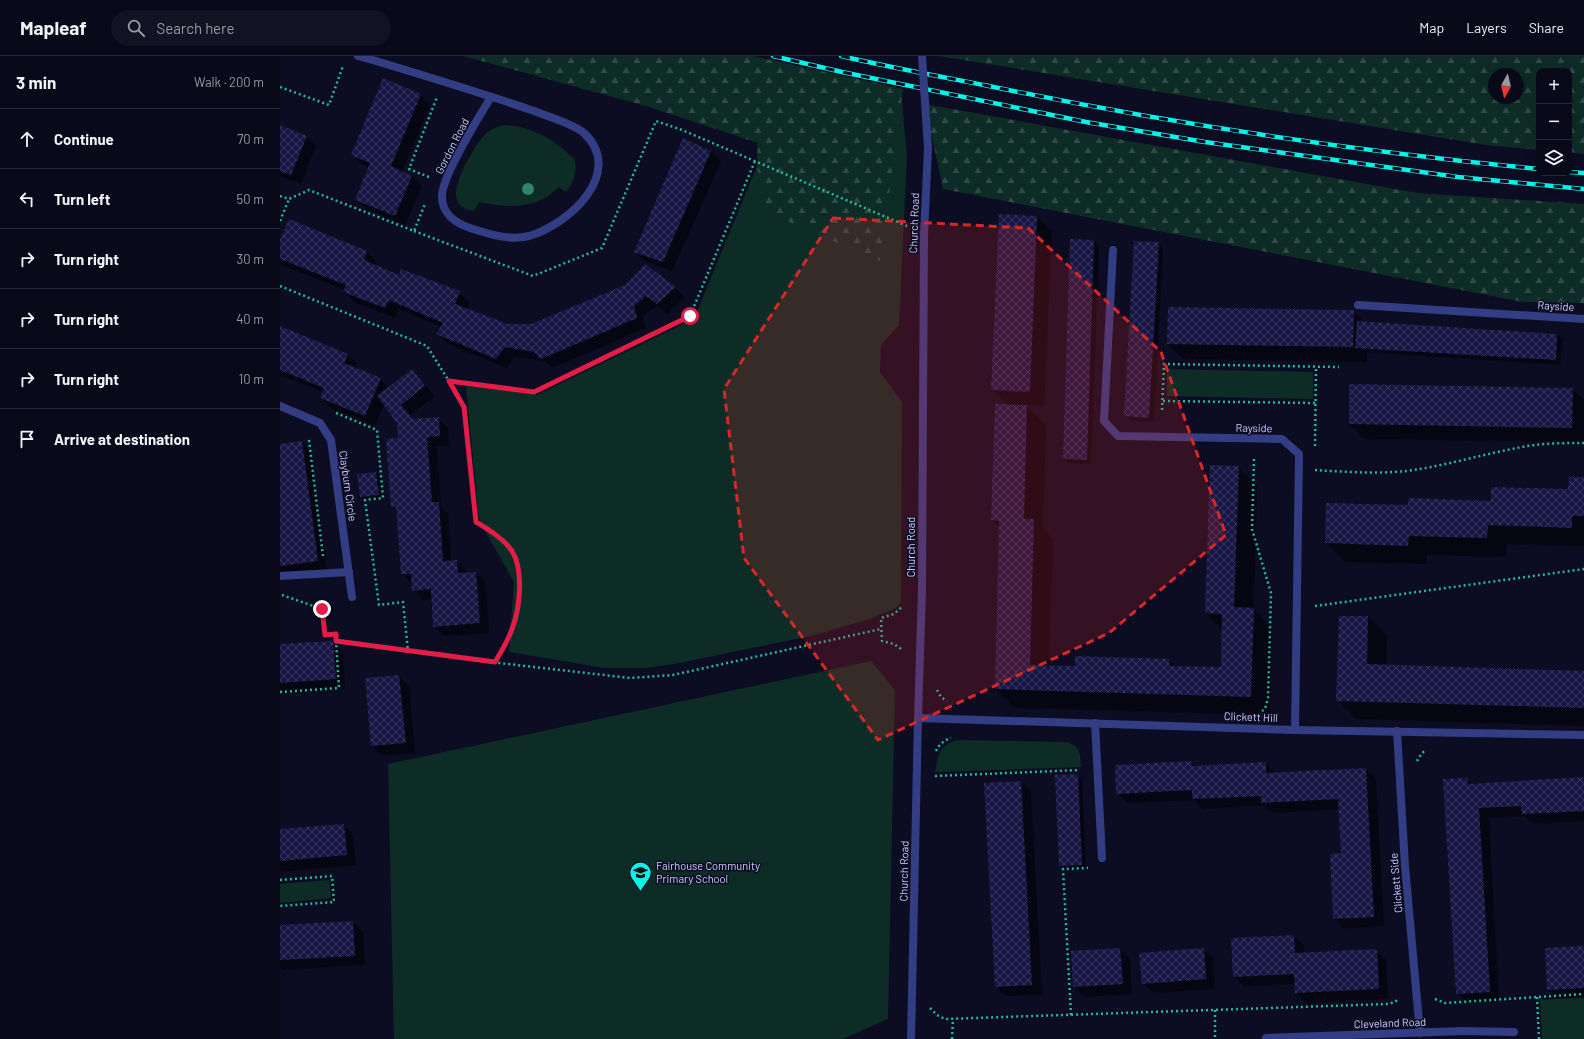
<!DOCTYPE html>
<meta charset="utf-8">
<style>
:root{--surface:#09091a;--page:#121223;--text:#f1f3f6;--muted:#999aa2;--line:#292a39}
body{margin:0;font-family:Barlow,sans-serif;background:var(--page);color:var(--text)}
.controls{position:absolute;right:12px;top:12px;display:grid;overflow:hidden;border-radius:8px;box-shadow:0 4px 16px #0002}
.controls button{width:36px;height:36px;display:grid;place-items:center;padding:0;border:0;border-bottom:1px solid var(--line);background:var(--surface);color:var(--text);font:20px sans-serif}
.compass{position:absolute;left:1208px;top:12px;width:36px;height:36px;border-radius:50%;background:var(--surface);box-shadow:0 4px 16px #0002;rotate:188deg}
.stop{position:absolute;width:12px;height:12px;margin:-9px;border:3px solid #e11d48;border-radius:50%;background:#fff}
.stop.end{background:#e11d48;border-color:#fff;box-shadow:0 1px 4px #0008}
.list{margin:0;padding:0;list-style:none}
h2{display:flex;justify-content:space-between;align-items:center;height:52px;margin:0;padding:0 16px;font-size:17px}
h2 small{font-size:13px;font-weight:400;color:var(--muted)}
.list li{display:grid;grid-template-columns:26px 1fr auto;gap:12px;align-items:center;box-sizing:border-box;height:60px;padding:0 16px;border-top:1px solid var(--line)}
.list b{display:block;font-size:15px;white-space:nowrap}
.list em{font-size:13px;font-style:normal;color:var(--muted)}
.icon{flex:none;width:22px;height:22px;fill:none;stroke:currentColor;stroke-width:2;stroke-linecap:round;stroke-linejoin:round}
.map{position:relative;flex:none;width:1304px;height:983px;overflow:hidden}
header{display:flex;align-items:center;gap:24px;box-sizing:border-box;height:56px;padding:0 20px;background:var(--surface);border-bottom:1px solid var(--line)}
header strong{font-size:19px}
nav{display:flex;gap:22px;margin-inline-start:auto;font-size:14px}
.search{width:280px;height:36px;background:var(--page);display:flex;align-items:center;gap:10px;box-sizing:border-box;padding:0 14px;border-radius:22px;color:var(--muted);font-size:15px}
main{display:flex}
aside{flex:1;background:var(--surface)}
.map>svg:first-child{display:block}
.grass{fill:#0e2c26}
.forest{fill:url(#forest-firs);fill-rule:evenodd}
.shadow{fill:#0007}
.building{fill:url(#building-cross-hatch)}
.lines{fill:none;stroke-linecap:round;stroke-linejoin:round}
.path{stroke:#25ba99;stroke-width:2.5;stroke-dasharray:2 3;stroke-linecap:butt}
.minor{stroke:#333d84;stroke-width:8}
.rail-casing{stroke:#00f7e7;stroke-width:4.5}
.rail{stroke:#0c0c22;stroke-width:3;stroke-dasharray:9;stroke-linecap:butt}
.minor-bridge{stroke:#333d84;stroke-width:8}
.tree{fill:#31846c}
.route{stroke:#e11d48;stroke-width:5}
.marked{fill:#d62828;fill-opacity:0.2;stroke:#d62828;stroke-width:3;stroke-dasharray:8 5;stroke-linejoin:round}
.labels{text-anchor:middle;stroke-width:3;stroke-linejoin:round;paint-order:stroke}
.street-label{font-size:11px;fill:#cccfff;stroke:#0c0c22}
.poi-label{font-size:11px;fill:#cccfff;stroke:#0c0c22;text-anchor:start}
</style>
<header>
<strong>Mapleaf</strong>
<div class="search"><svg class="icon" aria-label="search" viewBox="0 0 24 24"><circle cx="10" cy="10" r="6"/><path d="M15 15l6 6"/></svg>Search here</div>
<nav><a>Map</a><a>Layers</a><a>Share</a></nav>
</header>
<main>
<aside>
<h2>3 min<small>Walk · 200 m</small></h2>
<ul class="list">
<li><svg class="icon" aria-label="ahead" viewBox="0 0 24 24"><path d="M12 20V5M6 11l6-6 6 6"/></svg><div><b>Continue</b></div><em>70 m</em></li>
<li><svg class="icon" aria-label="left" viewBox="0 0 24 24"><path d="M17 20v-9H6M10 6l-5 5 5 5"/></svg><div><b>Turn left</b></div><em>50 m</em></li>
<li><svg class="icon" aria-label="right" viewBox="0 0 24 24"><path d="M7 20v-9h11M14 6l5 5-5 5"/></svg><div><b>Turn right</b></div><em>30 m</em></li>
<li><svg class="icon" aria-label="right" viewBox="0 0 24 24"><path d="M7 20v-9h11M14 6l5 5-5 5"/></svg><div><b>Turn right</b></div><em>40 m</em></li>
<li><svg class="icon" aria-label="right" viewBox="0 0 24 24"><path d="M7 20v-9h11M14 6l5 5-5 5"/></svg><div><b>Turn right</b></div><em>10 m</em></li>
<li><svg class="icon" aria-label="arrive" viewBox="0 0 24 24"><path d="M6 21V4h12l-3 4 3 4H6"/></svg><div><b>Arrive at destination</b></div></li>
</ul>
</aside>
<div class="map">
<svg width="1304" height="983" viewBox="0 0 1304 983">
<defs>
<pattern id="forest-firs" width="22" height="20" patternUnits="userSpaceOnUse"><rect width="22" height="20" fill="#0e2c26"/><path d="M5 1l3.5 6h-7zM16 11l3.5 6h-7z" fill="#304a47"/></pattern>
<pattern id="building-cross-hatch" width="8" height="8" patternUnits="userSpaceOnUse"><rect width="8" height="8" fill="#181644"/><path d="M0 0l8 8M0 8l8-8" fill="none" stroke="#383760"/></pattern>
</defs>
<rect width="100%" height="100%" fill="#0c0c22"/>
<g class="grass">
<path d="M 480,8 L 621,35 L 627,101 L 619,269 L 601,289 L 600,316 L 622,346 L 621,544 L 619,549 L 614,553 L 589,563 L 539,578 L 400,607 L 366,612 L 324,612 L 229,596 L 234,526 L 199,464 L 186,330 L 257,339 L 414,263 L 477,110 Z"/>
<path d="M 224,69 C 252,70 276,84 295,104 C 297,117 294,125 286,136 L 279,131 C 275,134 271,138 267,141 C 246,153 221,151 199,146 L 194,155 C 166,151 177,127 185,109 C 192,97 197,85 208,76 C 213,72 218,71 224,69 Z"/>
<path d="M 887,313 L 1033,316 L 1033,343 L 887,340 Z"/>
<path d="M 591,605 L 615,634 L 608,963 L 563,983 L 114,983 L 108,708 Z"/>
<path d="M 677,684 L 786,686 C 801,690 800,697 801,711 L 655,716 C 659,699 658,690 677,684 Z"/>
<path d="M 49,824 L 51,842 L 0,847 L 0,828 Z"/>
<path d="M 1304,941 L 1304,983 L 1262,983 L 1260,944 Z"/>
</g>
<g class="forest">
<path d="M 183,0 L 473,0 L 623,33 L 600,205 L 500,162 L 484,157 L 477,110 L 478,87 L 366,50 Z"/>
<path d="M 659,0 L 1304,0 L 1304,98 L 1289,96 L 1289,15 L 1259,15 L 1259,94 L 1206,89 ZM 1214,18 L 1238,18 L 1238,42 L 1214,42 Z"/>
<path d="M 645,48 L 1137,137 L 1304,148 L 1304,247 L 1243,246 L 663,133 Z"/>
</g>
<g class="shadow">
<path d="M 140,39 L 150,49 L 122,116 L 132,120 L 142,130 L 125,169 L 86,153 L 76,143 L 89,111 L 82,108 L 72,98 Z"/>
<path d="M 0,70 L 26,80 L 36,90 L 21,128 L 0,120 Z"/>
<path d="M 403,84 L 431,96 L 441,106 L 392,215 L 365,205 L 355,195 Z"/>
<path d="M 757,161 L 772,175 L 764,350 L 745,349 L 766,369 L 763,473 L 773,483 L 769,611 L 796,611 L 889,604 L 896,611 L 942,612 L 943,574 L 926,557 L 958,411 L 977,430 L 974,553 L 992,572 L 990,659 L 735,652 L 716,633 L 720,472 L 712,464 L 729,350 L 712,333 Z"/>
<path d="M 814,185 L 819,190 L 811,408 L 788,407 L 784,403 Z"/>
<path d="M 0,187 L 87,196 L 96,206 L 95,210 L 119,220 L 179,236 L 189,246 L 187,253 L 228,269 L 251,269 L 395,232 L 405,241 L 387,258 L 377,250 L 363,260 L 366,272 L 272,312 L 265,305 L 235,301 L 227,312 L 167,287 L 157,278 L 162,271 L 119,253 L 115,262 L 74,246 L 64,236 L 65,234 L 4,210 L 0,206 Z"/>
<path d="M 878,187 L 883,192 L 874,366 L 850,365 L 845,360 Z"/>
<path d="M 1073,255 L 1085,266 L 1277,278 L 1282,283 L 1280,309 L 1087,296 L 1087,306 L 903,303 L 888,288 Z"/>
<path d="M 0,272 L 67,299 L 77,308 L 75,313 L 100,323 L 109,332 L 132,314 L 155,340 L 130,359 L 134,364 L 158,362 L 168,372 L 169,390 L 157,391 L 161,450 L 168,457 L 171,505 L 177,505 L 186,515 L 187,517 L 196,517 L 206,527 L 209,577 L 164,580 L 154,570 L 152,543 L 143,544 L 133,534 L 132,528 L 122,518 L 117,456 L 112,451 L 107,384 L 120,383 L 118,366 L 104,348 L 95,370 L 51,352 L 41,342 L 44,336 L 0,319 Z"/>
<path d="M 1293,333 L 1304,344 L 1304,386 L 1084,383 L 1070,368 Z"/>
<path d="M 22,386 L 31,396 L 47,515 L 0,519 L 0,389 Z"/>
<path d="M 96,417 L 100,421 L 103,443 L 85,445 L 81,440 Z"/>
<path d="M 1304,422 L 1304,490 L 1227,488 L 1226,501 L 1147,499 L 1147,508 L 1065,506 L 1046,487 L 1129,450 L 1212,446 L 1289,434 Z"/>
<path d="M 1088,561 L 1107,580 L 1106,610 L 1304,616 L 1304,670 L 1076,663 L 1057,644 Z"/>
<path d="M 53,586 L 63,596 L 65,633 L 0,637 L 0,589 Z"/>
<path d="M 119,620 L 129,630 L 135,697 L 102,700 L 92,690 Z"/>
<path d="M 911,706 L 916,711 L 986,707 L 995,717 L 1086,713 L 1096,723 L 1104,870 L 1064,873 L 1054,863 L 1062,798 L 1060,753 L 992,757 L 985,749 L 923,753 L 914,744 L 847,747 L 837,737 Z"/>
<path d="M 798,719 L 802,724 L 806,813 L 785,814 L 780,809 Z"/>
<path d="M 1304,722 L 1304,765 L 1253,768 L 1245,760 L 1209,762 L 1219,945 L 1187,947 L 1177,937 L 1187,723 L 1193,728 Z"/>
<path d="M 741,726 L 751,736 L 762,939 L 726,940 L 716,931 Z"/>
<path d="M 63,769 L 73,778 L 76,809 L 0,816 L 0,774 Z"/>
<path d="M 73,866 L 83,876 L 85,909 L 3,914 L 0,911 L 0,870 Z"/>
<path d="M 1014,880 L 1024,889 L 1024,897 L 1096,894 L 1106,904 L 1108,943 L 1026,947 L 1016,937 L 1015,928 L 964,930 L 954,920 L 952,883 Z"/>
<path d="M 1304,891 L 1304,942 L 1278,943 L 1268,934 Z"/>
<path d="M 840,893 L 850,903 L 852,938 L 804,941 L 794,931 L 792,896 Z"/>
<path d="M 924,894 L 934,903 L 935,933 L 873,937 L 863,927 Z"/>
</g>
<g class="building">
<path d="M 103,22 L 141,38 L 111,110 L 132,120 L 115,160 L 75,144 L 90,107 L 71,99 Z"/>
<path d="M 0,69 L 27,80 L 11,119 L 0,115 Z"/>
<path d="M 403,82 L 431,95 L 383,206 L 354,196 Z"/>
<path d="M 719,158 L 757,160 L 750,336 L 711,334 Z"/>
<path d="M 9,163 L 87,195 L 84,204 L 119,219 L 121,213 L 180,235 L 175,248 L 228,268 L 251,268 L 345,229 L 365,208 L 396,231 L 377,248 L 366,240 L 354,250 L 357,262 L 261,303 L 254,296 L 225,291 L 216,303 L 156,278 L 163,267 L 109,244 L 105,252 L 63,236 L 66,229 L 0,203 L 0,184 Z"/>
<path d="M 790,183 L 814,184 L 807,404 L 783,403 Z"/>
<path d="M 854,185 L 879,186 L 869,362 L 844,360 Z"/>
<path d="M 888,251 L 1074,254 L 1073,291 L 887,288 Z"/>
<path d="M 1077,265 L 1277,278 L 1276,304 L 1075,292 Z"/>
<path d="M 0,270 L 68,298 L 64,307 L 101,322 L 85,360 L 40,342 L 44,332 L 0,314 Z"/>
<path d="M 132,313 L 145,330 L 121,349 L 133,363 L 159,361 L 160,380 L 147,381 L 152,446 L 159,446 L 163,505 L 177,504 L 178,517 L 196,516 L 200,567 L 153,571 L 151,533 L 132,535 L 131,518 L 121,518 L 116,451 L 111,451 L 106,383 L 118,382 L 117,367 L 97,340 Z"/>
<path d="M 1069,328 L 1293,332 L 1292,372 L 1069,368 Z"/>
<path d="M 715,348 L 747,349 L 744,463 L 754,463 L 750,609 L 795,610 L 795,600 L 890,603 L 889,610 L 941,611 L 942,558 L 925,557 L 930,409 L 959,410 L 954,551 L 974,552 L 971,641 L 715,633 L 719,465 L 711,464 Z"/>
<path d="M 22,385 L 38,505 L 0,510 L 0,388 Z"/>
<path d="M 96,416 L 99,439 L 80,441 L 77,418 Z"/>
<path d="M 1289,421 L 1304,421 L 1304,460 L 1292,460 L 1292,472 L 1208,469 L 1207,482 L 1129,480 L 1128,490 L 1045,487 L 1046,447 L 1128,449 L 1128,442 L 1211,445 L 1211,431 L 1288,433 Z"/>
<path d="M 1059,560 L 1088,560 L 1087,608 L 1304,615 L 1304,652 L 1056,645 Z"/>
<path d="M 53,585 L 56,623 L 0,627 L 0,588 Z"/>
<path d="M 119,619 L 126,687 L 91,690 L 85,622 Z"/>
<path d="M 912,705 L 912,710 L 986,706 L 986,717 L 1086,712 L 1094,861 L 1053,863 L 1050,798 L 1061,797 L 1058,743 L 981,747 L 981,740 L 912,743 L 912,734 L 836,738 L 835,709 Z"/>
<path d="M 798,718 L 802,809 L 779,810 L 775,719 Z"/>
<path d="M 1304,721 L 1304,755 L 1242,758 L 1241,750 L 1199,752 L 1210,936 L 1176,938 L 1163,723 L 1187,722 L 1188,728 Z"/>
<path d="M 741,725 L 752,929 L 715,931 L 704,727 Z"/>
<path d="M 64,768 L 67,799 L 0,805 L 0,773 Z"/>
<path d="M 73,865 L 75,900 L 0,904 L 0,869 Z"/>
<path d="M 1014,879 L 1015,897 L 1097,893 L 1099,933 L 1015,937 L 1014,918 L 953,921 L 951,882 Z"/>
<path d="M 1304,890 L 1304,932 L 1267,934 L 1265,892 Z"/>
<path d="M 840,892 L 843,928 L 793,931 L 791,895 Z"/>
<path d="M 924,892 L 926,923 L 862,928 L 859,897 Z"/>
</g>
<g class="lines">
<g class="path">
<path d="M 0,31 L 49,49 L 63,10"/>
<path d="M 149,121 L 129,113 L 157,41"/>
<path d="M 0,140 L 9,143 L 29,134 L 134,175 L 145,148"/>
<path d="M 0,165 L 9,143"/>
<path d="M 134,175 L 253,220 L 322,192 L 376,65 L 402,74 L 627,170"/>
<path d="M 0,230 L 147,290 L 185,351 L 196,466 C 209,474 223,482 232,495 C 244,514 240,553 233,573 C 228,585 221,595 215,606"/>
<path d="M 169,325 L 254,336 L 410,260 L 475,105"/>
<path d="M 883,345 L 1036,347"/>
<path d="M 882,354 L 884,308 L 1059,311"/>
<path d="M 56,357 L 97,374 L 103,442 L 85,444 L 99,549 L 123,546 L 128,595"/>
<path d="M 29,384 L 43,500"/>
<path d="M 1035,390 L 1036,310"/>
<path d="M 974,403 L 972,473 L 991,537 L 988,642 L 985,653 L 982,655"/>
<path d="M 1035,414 C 1065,416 1098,418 1127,415 C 1164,410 1200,399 1237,392 C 1259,387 1282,387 1304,387"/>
<path d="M 2,539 L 42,553 L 45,579 L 56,578 L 56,585"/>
<path d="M 1035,550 L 1304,513"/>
<path d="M 621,593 L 614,588 L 602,585 L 601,562 L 614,558 L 623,550"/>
<path d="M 657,634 L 661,641 L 667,645"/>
<path d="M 0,636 L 59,632 L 56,585 L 193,604 L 350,622 L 393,619 L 601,573"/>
<path d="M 656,695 C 659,688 665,684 671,682"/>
<path d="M 1137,705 L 1142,697 L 1145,695"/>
<path d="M 655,720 L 800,714"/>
<path d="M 0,824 L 52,820 L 54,846 L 0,850"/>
<path d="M 1257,941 L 1259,983"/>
<path d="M 1155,943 L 1165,947 L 1304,938"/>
<path d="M 650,952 L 657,959 L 665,963 L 1108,948 L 1115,946 L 1119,942"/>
<path d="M 935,954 L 935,983"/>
<path d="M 791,959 L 783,813 L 808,812"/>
<path d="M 672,983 L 673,963"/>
</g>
<g class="minor">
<path d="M 78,0 L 96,5 C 149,21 202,37 254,55 C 267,60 294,68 304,77 C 346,117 288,169 249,180 C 229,185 209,178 190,172 C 175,167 162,157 162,141 C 161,121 199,61 211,41"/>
<path d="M 833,194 L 824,365 L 838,380 L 1002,383 L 1019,398 L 1015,674"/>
<path d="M 1078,249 L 1304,263"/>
<path d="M 0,350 L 40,367 L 51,384 L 72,541"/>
<path d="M 0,520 L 69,516"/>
<path d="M 638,662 L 1015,674 L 1304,679"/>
<path d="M 815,667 L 822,802"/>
<path d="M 1117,675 L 1125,810 L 1140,977"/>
<path d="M 986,982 L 1183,975 L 1234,976"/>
<path d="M 631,983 L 638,662 L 642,533 L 644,180"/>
</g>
<defs>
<g id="rail">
<path d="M 493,0 L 562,16 L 806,66 L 925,86 L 1178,121 L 1304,133"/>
<path d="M 561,0 C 609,11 657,20 704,29 C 887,67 1073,95 1259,113"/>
<path d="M 1289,116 L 1304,117"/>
</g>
</defs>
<use href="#rail" class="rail-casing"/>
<use href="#rail" class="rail"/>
<path class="minor-bridge" d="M 642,0 L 648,92 L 644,180"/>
</g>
<circle class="tree" cx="248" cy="133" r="6"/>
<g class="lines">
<path class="route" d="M 42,553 L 45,579 L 56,578 L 56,585 L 215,606 C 221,596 228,585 232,573 C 240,553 244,514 232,495 C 223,482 209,474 196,466 L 184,351 L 169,325 L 254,336 L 410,260"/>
</g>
<path class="marked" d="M 553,162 L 748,172 L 881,296 L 946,479 L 829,577 L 598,684 L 464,502 L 444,333 Z"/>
<defs>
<symbol id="school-pin" viewBox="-11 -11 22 30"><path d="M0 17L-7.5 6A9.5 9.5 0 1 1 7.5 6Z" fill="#00f7e7" stroke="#0c0c22"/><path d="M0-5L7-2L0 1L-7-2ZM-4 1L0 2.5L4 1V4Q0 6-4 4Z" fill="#111"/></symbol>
</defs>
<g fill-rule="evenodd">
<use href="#school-pin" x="348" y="804" width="25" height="34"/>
</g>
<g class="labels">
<g class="street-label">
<text transform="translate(172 90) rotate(-63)" y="4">Gordon Road</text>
<text transform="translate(634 167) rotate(-88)" y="4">Church Road</text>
<text transform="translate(1276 250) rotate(4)" y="4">Rayside</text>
<text transform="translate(974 372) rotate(1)" y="4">Rayside</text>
<text transform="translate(68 430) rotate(82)" y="4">Clayburn Circle</text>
<text transform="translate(631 491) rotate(-90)" y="4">Church Road</text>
<text transform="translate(971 661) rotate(2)" y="4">Clickett Hill</text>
<text transform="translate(624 815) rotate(-89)" y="4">Church Road</text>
<text transform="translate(1116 827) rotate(-95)" y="4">Clickett Side</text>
<text transform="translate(1110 967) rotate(-2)" y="4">Cleveland Road</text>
</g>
<g class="poi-label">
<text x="376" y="814">Fairhouse Community<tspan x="376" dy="13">Primary School</tspan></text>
</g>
</g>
</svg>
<div class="controls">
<button>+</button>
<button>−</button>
<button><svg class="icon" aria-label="layers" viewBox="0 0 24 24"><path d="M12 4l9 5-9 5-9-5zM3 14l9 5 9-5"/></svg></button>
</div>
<svg class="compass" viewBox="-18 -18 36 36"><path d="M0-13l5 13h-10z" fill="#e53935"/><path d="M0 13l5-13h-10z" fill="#999aa2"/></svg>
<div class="stop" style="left:410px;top:260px"></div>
<div class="stop end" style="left:42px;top:553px"></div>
</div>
</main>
